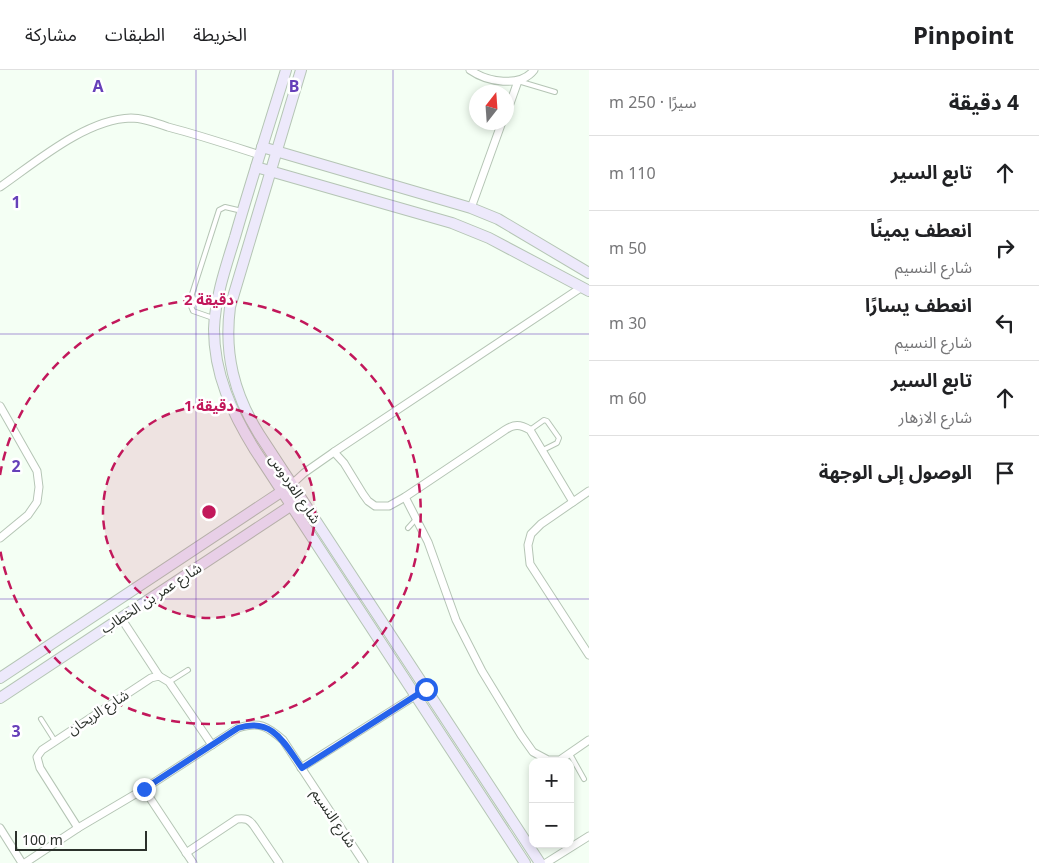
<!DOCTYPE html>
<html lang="ar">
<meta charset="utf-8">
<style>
:root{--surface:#fff;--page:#f6f6f6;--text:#202124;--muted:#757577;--line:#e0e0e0}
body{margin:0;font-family:"Noto Sans","Noto Sans Arabic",sans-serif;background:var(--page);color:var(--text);direction:rtl}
.controls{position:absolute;right:15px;bottom:15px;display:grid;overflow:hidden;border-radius:10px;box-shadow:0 2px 8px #0003}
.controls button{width:45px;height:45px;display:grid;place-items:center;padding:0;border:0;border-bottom:1px solid var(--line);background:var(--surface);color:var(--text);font:25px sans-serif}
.compass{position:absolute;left:469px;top:15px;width:45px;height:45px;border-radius:50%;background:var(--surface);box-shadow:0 2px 8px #0003;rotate:17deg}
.scale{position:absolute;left:15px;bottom:12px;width:132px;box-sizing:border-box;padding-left:5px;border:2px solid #2b312b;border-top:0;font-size:14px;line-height:18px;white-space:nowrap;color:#2b312b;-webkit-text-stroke:4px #fff;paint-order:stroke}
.stop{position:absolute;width:15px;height:15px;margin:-11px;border:4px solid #2563eb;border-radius:50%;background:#fff}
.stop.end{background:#2563eb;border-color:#fff;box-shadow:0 1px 5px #0008}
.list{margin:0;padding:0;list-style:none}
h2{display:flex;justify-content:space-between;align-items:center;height:65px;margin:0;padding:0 20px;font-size:21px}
h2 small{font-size:16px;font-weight:400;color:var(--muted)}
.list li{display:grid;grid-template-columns:32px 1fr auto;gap:15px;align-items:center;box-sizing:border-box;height:75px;padding:0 20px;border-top:1px solid var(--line)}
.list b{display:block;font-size:19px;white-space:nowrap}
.list p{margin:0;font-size:16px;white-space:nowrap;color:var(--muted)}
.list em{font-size:16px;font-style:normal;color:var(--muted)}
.icon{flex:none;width:28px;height:28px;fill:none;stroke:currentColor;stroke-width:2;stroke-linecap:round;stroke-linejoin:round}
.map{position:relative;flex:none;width:589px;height:793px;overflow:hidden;direction:ltr}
header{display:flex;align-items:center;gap:30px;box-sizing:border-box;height:70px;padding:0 25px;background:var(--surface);border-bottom:1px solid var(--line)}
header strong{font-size:24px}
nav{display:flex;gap:28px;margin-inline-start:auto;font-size:18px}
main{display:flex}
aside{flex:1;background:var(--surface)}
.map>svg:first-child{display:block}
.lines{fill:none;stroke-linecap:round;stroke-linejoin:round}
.lane-casing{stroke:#b5c5b5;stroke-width:6}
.street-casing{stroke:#b5c5b5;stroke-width:9}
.secondary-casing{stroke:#b5c5b5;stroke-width:12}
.lane{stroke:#fff;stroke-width:4}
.street{stroke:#fff;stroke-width:7}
.secondary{stroke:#ede9fb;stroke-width:10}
.route{stroke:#2563eb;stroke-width:6}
.grid{fill:none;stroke:#6640b9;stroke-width:1;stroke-opacity:0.55}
.ring{fill:none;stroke:#c2185b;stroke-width:2.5;stroke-dasharray:9 6}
.labels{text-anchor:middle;stroke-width:5;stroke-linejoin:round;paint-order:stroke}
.street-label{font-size:14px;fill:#2b312b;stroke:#fff}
.grid-label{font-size:16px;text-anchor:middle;font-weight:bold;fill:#6640b9;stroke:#fff;stroke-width:5;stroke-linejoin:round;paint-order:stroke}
.centre{fill:#c2185b;stroke:#fff;stroke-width:2.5}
.ring-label{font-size:15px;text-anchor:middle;font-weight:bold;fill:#c2185b;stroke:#fff;stroke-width:5;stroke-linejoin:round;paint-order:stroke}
</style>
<header>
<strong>Pinpoint</strong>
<nav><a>الخريطة</a><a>الطبقات</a><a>مشاركة</a></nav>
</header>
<main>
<aside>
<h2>4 دقيقة<small>سيرًا · 250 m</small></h2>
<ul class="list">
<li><svg class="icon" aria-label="ahead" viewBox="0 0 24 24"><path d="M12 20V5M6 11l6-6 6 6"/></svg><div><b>تابع السير</b></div><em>110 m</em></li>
<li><svg class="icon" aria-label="right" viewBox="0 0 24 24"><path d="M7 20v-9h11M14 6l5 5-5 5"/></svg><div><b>انعطف يمينًا</b><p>شارع النسيم</p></div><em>50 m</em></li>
<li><svg class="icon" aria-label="left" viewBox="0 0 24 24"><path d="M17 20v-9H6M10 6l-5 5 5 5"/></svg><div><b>انعطف يسارًا</b><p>شارع النسيم</p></div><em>30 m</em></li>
<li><svg class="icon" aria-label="ahead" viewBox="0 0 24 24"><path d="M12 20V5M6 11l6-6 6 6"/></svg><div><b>تابع السير</b><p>شارع الازهار</p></div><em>60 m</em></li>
<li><svg class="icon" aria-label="arrive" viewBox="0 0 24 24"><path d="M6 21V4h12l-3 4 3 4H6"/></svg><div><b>الوصول إلى الوجهة</b></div></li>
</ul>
</aside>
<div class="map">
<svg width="589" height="793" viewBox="0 0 589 793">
<rect width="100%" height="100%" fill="#f4fff4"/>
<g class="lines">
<defs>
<g id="lane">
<path d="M 518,11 L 555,22"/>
<path d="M 213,248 L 193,241 L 190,234 L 191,227 L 219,140 L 225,137 L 242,141"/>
<path d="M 530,360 L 544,350 L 547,351 L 559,368 L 557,373 L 543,380"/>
<path d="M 408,458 L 417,448"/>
<path d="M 169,612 L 188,600"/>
<path d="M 41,649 L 55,671"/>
<path d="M 570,684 L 584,709"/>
</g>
<g id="street">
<path d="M 470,0 C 487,12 520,18 534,0"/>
<path d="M 507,42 L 518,11"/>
<path d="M 0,117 C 36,92 86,49 131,48 C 143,48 157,53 168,57 C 199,65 229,75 260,85"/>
<path d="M 471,138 L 502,52"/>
<path d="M 0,336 L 37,401 L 39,417 L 37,432 L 28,445 L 0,468"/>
<path d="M 334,382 L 344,393 L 363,424 L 368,431 L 375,436 L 389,436 L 405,427 L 505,360 C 514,354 520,354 530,360 L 573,432"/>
<path d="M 292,414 L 304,403 L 334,382 L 582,217"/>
<path d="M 589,421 L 541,454 L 531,464 L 528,475 L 530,494 L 589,585"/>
<path d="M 405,427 L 428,472 L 456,550 L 482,601 L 521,665 L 533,682 L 548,690 L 560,690 L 589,670"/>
<path d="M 121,548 L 159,606"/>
<path d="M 301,698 L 426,619"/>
<path d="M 144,719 L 193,793"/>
<path d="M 0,758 L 22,793"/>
<path d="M 78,758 L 40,698 L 37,687 L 42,680 L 151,608 L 159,606 L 169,612 L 212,675"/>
<path d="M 186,783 L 237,749 C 246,748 249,749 254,756 L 279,793"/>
<path d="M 25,793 L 78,758 L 144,719 L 238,658 C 259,651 267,656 283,670 L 364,793"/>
<path d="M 546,793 L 589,766"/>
</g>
<g id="secondary">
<path d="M 286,0 C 269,56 251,111 235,167 C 226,196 215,228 214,259 C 214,304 232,343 255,380 L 525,793"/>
<path d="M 301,0 L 230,237 C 224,284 234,324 259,364 L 540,793"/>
<path d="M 262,77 L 471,138 L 498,149 L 589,203"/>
<path d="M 256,97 L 452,153 L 489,168 L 589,221"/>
<path d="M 0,608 L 287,418"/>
<path d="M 0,628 L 295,433"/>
</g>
</defs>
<use href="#lane" class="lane-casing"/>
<use href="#street" class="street-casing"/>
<use href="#secondary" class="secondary-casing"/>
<use href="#lane" class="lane"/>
<use href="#street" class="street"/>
<use href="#secondary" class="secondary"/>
</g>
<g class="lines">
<path class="route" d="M 144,719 L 238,658 C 273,647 284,673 302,698 L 426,619"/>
</g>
<path class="grid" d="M 196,0 L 196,793M 393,0 L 393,793M 0,264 L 589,264M 0,529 L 589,529"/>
<circle cx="209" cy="442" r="106" fill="#c2185b" fill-opacity=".12"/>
<g class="ring">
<circle cx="209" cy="442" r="106"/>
<path d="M0 405A212 212 0 1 1 0 479"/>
</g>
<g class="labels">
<g class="street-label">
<text transform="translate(295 419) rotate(56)" y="5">شارع الفردوس</text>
<text transform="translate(151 528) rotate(-33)" y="5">شارع عمر بن الخطاب</text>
<text transform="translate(98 642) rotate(-33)" y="5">شارع الريحان</text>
<text transform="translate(334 748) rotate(56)" y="5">شارع النسيم</text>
</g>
</g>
<g class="grid-label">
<text x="98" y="22">A</text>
<text x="294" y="22">B</text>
<text x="16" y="138">1</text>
<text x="16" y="402">2</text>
<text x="16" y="667">3</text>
</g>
<circle cx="209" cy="442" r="8" class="centre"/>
<g class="ring-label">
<text x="209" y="235">2 دقيقة</text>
<text x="209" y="341">1 دقيقة</text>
</g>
</svg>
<div class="controls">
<button>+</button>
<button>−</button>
</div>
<svg class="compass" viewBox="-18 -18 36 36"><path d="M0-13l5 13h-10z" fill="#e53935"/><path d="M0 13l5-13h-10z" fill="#757577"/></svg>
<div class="scale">100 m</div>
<div class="stop" style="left:426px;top:619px"></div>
<div class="stop end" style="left:144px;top:719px"></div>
</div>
</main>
